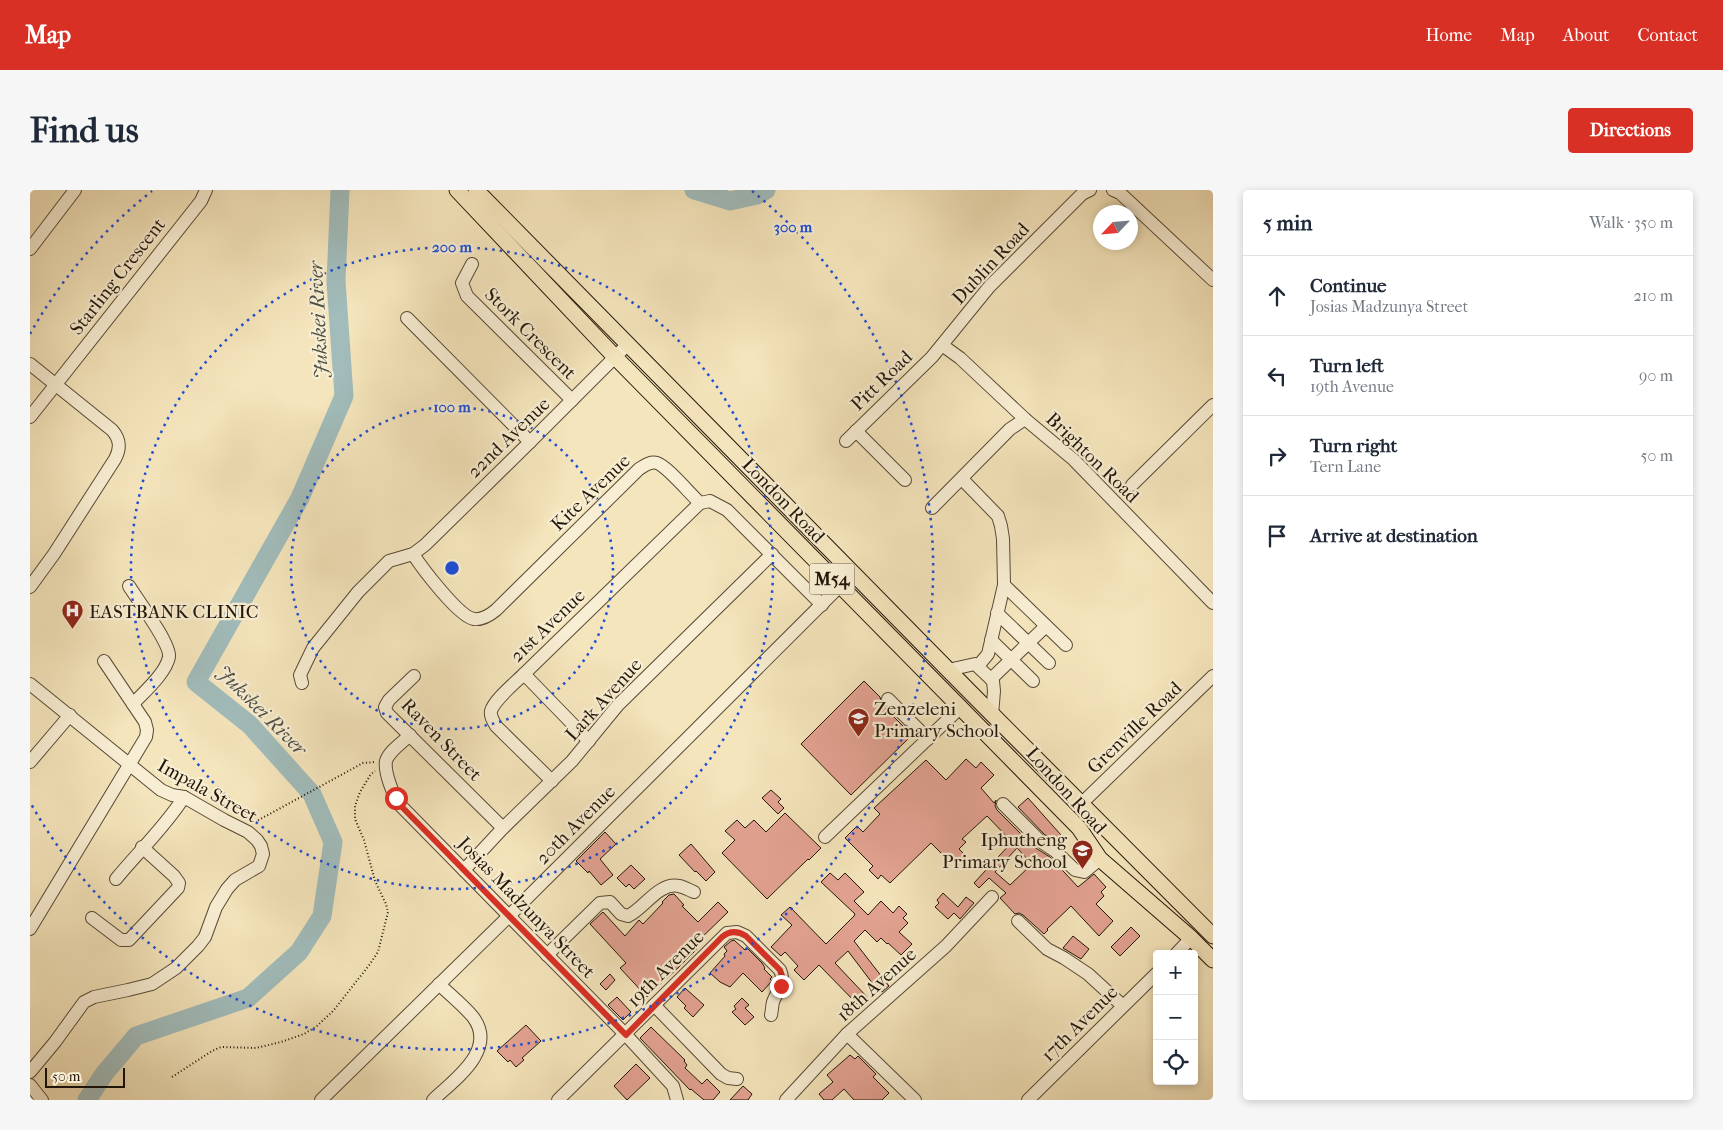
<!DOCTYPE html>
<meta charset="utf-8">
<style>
:root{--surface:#fff;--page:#f6f6f7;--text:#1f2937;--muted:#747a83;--line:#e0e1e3;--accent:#d93025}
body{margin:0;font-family:"IM FELL French Canon",serif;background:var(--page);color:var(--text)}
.controls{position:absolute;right:15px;bottom:15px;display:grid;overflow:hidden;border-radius:5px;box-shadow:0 2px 8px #0003}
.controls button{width:45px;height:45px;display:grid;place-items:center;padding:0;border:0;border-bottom:1px solid var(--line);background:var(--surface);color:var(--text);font:25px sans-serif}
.compass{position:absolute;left:1063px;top:15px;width:45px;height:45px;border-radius:50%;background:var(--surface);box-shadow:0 2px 8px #0003;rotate:244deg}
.scale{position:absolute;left:15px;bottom:12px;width:80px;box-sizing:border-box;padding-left:5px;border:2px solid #221609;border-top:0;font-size:14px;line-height:18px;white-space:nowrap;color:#221609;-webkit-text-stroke:4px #f8eed3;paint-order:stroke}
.stop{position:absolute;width:15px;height:15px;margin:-11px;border:4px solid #d93025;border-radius:50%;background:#fff}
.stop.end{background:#d93025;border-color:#fff;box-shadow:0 1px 5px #0008}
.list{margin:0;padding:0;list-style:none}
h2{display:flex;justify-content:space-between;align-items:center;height:65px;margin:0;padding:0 20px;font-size:21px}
h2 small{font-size:16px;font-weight:400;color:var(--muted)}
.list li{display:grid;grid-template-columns:32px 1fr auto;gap:15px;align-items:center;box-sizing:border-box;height:80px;padding:0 20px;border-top:1px solid var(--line)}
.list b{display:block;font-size:19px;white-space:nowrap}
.list p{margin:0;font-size:16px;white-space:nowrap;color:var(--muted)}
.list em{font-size:16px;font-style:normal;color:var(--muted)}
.icon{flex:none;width:28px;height:28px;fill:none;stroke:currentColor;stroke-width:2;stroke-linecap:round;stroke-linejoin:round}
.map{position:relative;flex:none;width:1183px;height:910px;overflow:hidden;border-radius:5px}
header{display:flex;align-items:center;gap:30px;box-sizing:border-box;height:70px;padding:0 25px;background:var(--accent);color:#fff}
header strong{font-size:24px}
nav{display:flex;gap:28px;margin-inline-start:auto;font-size:18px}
.intro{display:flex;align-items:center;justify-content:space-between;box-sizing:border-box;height:120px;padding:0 30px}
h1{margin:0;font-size:35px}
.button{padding:12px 22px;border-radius:5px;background:var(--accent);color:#fff;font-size:18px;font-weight:700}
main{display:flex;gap:30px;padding:0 30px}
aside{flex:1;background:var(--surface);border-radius:5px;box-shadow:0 2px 8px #0003}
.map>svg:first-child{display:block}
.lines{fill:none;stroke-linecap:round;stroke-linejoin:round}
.river{stroke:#a1bcbb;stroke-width:19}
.building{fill:#e4a393;stroke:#221609;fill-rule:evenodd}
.minor-casing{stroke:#574a36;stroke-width:14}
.major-casing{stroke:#221609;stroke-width:17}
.path{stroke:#221609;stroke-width:2;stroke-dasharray:1 2.5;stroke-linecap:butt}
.minor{stroke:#f8eed3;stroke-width:12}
.major{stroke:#f5e5bc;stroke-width:15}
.route{stroke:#d93025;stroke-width:6}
.ring{fill:none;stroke:#1d4ed8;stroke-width:2.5;stroke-dasharray:2.5 5}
.labels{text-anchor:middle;stroke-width:4.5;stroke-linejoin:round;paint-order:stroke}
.shield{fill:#f8eed3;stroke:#625746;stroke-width:1}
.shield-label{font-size:18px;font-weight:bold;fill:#221609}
.street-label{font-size:19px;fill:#221609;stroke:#f8eed3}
.poi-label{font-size:19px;fill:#221609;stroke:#f8eed3;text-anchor:start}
.water-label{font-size:20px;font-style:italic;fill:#4e5047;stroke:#f8eed3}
.centre{fill:#1d4ed8;stroke:#f8eed3;stroke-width:2.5}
.ring-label{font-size:15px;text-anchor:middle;font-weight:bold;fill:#1d4ed8;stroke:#f8eed3;stroke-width:4.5;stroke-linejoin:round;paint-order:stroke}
</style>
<header>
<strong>Map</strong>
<nav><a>Home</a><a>Map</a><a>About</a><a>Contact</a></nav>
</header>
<div class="intro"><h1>Find us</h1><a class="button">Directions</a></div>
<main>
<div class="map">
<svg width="1183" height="910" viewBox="0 0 1183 910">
<rect width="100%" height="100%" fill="#f5e5bc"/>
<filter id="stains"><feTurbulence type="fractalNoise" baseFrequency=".004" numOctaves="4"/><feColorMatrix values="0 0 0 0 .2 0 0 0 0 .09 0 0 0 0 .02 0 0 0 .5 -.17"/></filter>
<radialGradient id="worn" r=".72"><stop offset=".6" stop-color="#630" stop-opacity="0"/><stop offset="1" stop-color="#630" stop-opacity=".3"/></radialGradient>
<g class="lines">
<g class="river">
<path d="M 664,0 L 700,11 L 727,5 L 736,0"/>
<path d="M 57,910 L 74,884 L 106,846 L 218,808 L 269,762 L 292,726 L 303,652 L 282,604 L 220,535 L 166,492 L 270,308 L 314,206 L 306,91 L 310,0"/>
</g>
</g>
<g class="building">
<path d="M 834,491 L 850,507 L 852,515 L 882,545 L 821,605 L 771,554 Z"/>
<path d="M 936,569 L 946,578 L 951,572 L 964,585 L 951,598 L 964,613 L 966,610 L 965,616 L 967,620 L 1004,657 L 1020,667 L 1048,697 L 1064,684 L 1076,697 L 1071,702 L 1074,706 L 1066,714 L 1083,731 L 1069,746 L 1041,716 L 1017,739 L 1018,740 L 1014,744 L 993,725 L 989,723 L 985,724 L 970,708 L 976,703 L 959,688 L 949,698 L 944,693 L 982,652 L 957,626 L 932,649 L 936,652 L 929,659 L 936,666 L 929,673 L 920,665 L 917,669 L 901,653 L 860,693 L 851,685 L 848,689 L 839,680 L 843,676 L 815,648 L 827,636 L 833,642 L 850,624 L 844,618 L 896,570 L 916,590 ZM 987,658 L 1002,674 L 980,695 L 965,682 Z"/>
<path d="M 741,600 L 751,609 L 748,612 L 754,618 L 748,624 L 732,608 Z"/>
<path d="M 998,608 L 1031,645 L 1025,651 L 1015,645 L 988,617 Z"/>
<path d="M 755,623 L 791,658 L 779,670 L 778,669 L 737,709 L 692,663 L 705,650 L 695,641 L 707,630 L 715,638 L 724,630 L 736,642 Z"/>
<path d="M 575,642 L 586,654 L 570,669 L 583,685 L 571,695 L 559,681 L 558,683 L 546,671 Z"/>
<path d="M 661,654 L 685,682 L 676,691 L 666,681 L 665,682 L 649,665 Z"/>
<path d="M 601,675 L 615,689 L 604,699 L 599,694 L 596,697 L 587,688 Z"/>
<path d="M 800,683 L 808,690 L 815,683 L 834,702 L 824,711 L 838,725 L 851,711 L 863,723 L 869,716 L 877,724 L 873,728 L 878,733 L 869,742 L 882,754 L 871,765 L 858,753 L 857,754 L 851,748 L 847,752 L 835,740 L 824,751 L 859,796 L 852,802 L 846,798 L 818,761 L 805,773 L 838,808 L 830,817 L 789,775 L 774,790 L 764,780 L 768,776 L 755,762 L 751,766 L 741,757 L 762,735 L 751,725 L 760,717 L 796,754 L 824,726 L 825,724 L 791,692 Z"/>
<path d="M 913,703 L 928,717 L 936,707 L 944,713 L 930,729 L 924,723 L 918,729 L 905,717 L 909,713 L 907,710 Z"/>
<path d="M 644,704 L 654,715 L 652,716 L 668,732 L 688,712 L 698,722 L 663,756 L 667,759 L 651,775 L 617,807 L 590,778 L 596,773 L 560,734 L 573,722 L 595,746 L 609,730 L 613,734 L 633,713 L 632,712 L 639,705 Z"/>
<path d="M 1101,737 L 1110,746 L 1090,766 L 1081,757 Z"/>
<path d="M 1043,746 L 1059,759 L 1051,769 L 1033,758 Z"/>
<path d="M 704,750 L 715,760 L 717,758 L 732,773 L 735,778 L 734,779 L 742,787 L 740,789 L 742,791 L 732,802 L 713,783 L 700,797 L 690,792 L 680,783 L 695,766 L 694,764 L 697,761 L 694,757 L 701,751 Z"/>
<path d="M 580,784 L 585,790 L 576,800 L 570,794 Z"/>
<path d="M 655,798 L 674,815 L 663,827 L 654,818 L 656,816 L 647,807 Z"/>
<path d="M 587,807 L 601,822 L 593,830 L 578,815 Z"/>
<path d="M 712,808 L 719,815 L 715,818 L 724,827 L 715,835 L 702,822 L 706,819 L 704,816 Z"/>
<path d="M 496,835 L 511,851 L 492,868 L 494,870 L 486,877 L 480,870 L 478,872 L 467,861 Z"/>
<path d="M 621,837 L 655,870 L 654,871 L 657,875 L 655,878 L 672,894 L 677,889 L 690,902 L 683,910 L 674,910 L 661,899 L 660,900 L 610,848 Z"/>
<path d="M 820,865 L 825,869 L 828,866 L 846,884 L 843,887 L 859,903 L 852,910 L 824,910 L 814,899 L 802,910 L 794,910 L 789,904 L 803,892 L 797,885 Z"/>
<path d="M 606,874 L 620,888 L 597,910 L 584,896 Z"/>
<path d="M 713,896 L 722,904 L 718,910 L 700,910 Z"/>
</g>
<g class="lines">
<defs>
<g id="minor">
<path d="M 1083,0 L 1090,3 L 1183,90"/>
<path d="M 0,59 L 45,0"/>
<path d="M 442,74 L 432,93 L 437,106 L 542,210"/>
<path d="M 377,128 L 500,252"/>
<path d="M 912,155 L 930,168 L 995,229 L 1044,270 L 1183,413"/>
<path d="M 0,174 L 82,240 C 90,249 91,258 85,269 L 24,364 L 0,397"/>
<path d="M 0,227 L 171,11 L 176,0"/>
<path d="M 826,241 L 875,290"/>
<path d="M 816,251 L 902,167 L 959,97 L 1052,4 L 1060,0"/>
<path d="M 932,289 L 968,326 L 971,336 L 973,349 L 974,395 L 958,464 L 948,476"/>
<path d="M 1102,295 L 1183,215"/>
<path d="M 902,318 L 980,239 L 995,229"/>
<path d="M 383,364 C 392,378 429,427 444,429 C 452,430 460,425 466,420 L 609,279 C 614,276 620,271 627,273 C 637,276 661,305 670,313 L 680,311 L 697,320 L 792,415"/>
<path d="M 974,395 L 1036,455"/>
<path d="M 99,396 C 107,409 141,454 139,467 C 136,483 114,502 103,514"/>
<path d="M 967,423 L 1019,473"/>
<path d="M 961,450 L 1003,491"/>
<path d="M 918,480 L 945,474 L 963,491 L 964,501 L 962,525"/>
<path d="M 494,484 L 559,551"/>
<path d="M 384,486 L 359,510 L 355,517 L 357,523 L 473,638"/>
<path d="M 961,489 L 1016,436"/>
<path d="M 272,493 L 270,485 L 283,458 L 328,402 L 359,371 L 383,364 L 395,355 L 500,252 L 598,154"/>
<path d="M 0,494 L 131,600 L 142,605 L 154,607 L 194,630 L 218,642 L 227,650 L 231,656 L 233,664 L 229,676 L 205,690 L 197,699 L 186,717 L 175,747 L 168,756 L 146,778 L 122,794 L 98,800 L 64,807 L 54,812 L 25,852 L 0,882"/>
<path d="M 858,509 L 898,549"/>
<path d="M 380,545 C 373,552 359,561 356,571 C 354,582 363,604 368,613 L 596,845 L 643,896 L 647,910"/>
<path d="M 0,572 L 40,525"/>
<path d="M 522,591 L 466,536 C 463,531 460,526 461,521 C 464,510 486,492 494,484 L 670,313"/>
<path d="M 973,614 L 1010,651 L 1025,661 L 1045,680 L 1054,682 L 1070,669"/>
<path d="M 1051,614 L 1183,486"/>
<path d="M 795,647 L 931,517"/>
<path d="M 434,680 L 473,638 L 542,571 L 588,515 L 742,364"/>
<path d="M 86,689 C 109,661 135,637 154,607"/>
<path d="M 62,728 L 91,750 L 99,750 L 148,698 L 149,693 L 144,686 L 112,657"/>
<path d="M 988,731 L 1017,759 L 1034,768 L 1058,784 L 1093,816"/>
<path d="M 0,739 L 116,547 L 117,540 L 115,532 L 74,471"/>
<path d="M 1146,764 L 1161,748"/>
<path d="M 517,765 L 570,713 L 580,712 L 591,724 L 598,726 C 614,719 628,692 649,696 C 654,697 659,700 664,702"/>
<path d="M 624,815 L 691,884 L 698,888 L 707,889"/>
<path d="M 817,844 L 885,910"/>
<path d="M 0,895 L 12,910"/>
<path d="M 291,910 L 479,726 L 823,383"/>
<path d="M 403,910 C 424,890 468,860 443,827 C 433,815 420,805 409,794"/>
<path d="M 528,910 L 697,743 L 707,742 L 716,746 L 750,780 C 756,793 747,801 743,812 C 742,816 742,821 741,825"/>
<path d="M 756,910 L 817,844 L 916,756 L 962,707"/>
<path d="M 998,910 L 1127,783"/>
</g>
<g id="major">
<path d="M 427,0 L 585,167 L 1049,638 L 1070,669 L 1161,748 L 1183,770"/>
<path d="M 446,0 L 940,502 L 1183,746"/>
</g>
</defs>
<use href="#minor" class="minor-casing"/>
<use href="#major" class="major-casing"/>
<g class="path">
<path d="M 225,632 L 333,573 L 345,572"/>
<path d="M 142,887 L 182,861 L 191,857 L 226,858 L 251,852 L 274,844 L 287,836 L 303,821 L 340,774 L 348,762 L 358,722 L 356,714 L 345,691 L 334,650 L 325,629 L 325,616 L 330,602 L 341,584 L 345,581"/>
</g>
<use href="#minor" class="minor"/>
<use href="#major" class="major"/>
</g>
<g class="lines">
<path class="route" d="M 366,608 L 371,616 L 596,845 L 692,747 C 700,740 708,741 716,746 L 750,780 L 752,786 L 751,796"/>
</g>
<g class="ring">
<circle cx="422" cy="378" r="161"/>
<circle cx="422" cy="378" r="321"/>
<path d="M0 144A482 482 0 0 1 122 1M722 1A482 482 0 1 1 0 612"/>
</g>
<defs>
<symbol id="hospital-pin" viewBox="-11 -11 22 30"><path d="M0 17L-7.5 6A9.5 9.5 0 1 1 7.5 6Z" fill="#8f2418" stroke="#f8eed3"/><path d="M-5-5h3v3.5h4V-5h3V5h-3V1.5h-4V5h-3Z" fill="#fff"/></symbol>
<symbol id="school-pin" viewBox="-11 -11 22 30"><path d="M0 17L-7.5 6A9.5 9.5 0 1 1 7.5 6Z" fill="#8f2418" stroke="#f8eed3"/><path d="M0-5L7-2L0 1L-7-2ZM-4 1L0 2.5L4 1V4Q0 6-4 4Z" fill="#fff"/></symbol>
</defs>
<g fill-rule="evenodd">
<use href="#hospital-pin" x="30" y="408" width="25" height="34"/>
<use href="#school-pin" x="816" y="516" width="25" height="34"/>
<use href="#school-pin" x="1040" y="648" width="25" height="34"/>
</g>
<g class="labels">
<rect class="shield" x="779.5" y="373.5" width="45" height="31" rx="4"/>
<g class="shield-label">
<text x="802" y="395">M54</text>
</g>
<g class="street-label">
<text transform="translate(960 73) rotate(-47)" y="7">Dublin Road</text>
<text transform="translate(87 86) rotate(-52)" y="7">Starling Crescent</text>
<text transform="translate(501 143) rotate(45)" y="7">Stork Crescent</text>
<text transform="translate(851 190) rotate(-44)" y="7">Pitt Road</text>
<text transform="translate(478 247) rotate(-44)" y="7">22nd Avenue</text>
<text transform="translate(1063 267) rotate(44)" y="7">Brighton Road</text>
<text transform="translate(560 302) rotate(-44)" y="7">Kite Avenue</text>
<text transform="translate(754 310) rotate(46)" y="7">London Road</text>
<text transform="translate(517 435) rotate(-44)" y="7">21st Avenue</text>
<text transform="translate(573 509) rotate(-48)" y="7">Lark Avenue</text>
<text transform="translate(1104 537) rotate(-44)" y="7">Grenville Road</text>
<text transform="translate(412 549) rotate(46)" y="7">Raven Street</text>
<text transform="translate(178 600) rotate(29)" y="7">Impala Street</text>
<text transform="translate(1037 600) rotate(48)" y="7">London Road</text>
<text transform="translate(545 634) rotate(-45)" y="7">20th Avenue</text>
<text transform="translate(497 717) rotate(46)" y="7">Josias Madzunya Street</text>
<text transform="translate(635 778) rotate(-45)" y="7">19th Avenue</text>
<text transform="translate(846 794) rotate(-42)" y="7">18th Avenue</text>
<text transform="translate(1049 833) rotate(-45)" y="7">17th Avenue</text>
</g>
<g class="poi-label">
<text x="59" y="428">EASTBANK CLINIC</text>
<text x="844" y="525">Zenzeleni<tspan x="844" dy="22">Primary School</tspan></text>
<text x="1037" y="656" text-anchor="end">Iphutheng<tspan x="1037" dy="22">Primary School</tspan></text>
</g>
<g class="water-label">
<text transform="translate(288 130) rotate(-93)" y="7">Jukskei River</text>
<text transform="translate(232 520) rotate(45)" y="7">Jukskei River</text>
</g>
</g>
<circle cx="422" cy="378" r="8" class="centre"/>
<g class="ring-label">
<text x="763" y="42">300 m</text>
<text x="422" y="62">200 m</text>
<text x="422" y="222">100 m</text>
</g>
<rect width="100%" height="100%" filter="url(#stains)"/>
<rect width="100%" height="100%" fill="url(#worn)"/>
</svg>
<div class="controls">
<button>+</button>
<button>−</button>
<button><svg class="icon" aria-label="locate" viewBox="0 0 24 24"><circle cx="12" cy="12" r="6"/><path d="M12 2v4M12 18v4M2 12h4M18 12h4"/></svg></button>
</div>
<svg class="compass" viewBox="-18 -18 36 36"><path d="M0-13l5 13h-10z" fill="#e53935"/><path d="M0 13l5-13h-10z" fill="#747a83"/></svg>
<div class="scale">50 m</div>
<div class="stop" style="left:366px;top:608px"></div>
<div class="stop end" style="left:751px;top:796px"></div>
</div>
<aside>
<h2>5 min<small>Walk · 350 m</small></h2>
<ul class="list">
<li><svg class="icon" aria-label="ahead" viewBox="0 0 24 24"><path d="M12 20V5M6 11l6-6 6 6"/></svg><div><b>Continue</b><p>Josias Madzunya Street</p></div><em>210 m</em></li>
<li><svg class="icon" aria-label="left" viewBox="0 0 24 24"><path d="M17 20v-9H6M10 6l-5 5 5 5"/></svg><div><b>Turn left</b><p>19th Avenue</p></div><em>90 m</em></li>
<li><svg class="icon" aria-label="right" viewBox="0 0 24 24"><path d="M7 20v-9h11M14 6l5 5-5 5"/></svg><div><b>Turn right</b><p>Tern Lane</p></div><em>50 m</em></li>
<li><svg class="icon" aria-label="arrive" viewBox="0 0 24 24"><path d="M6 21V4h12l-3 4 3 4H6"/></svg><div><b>Arrive at destination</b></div></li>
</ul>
</aside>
</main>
